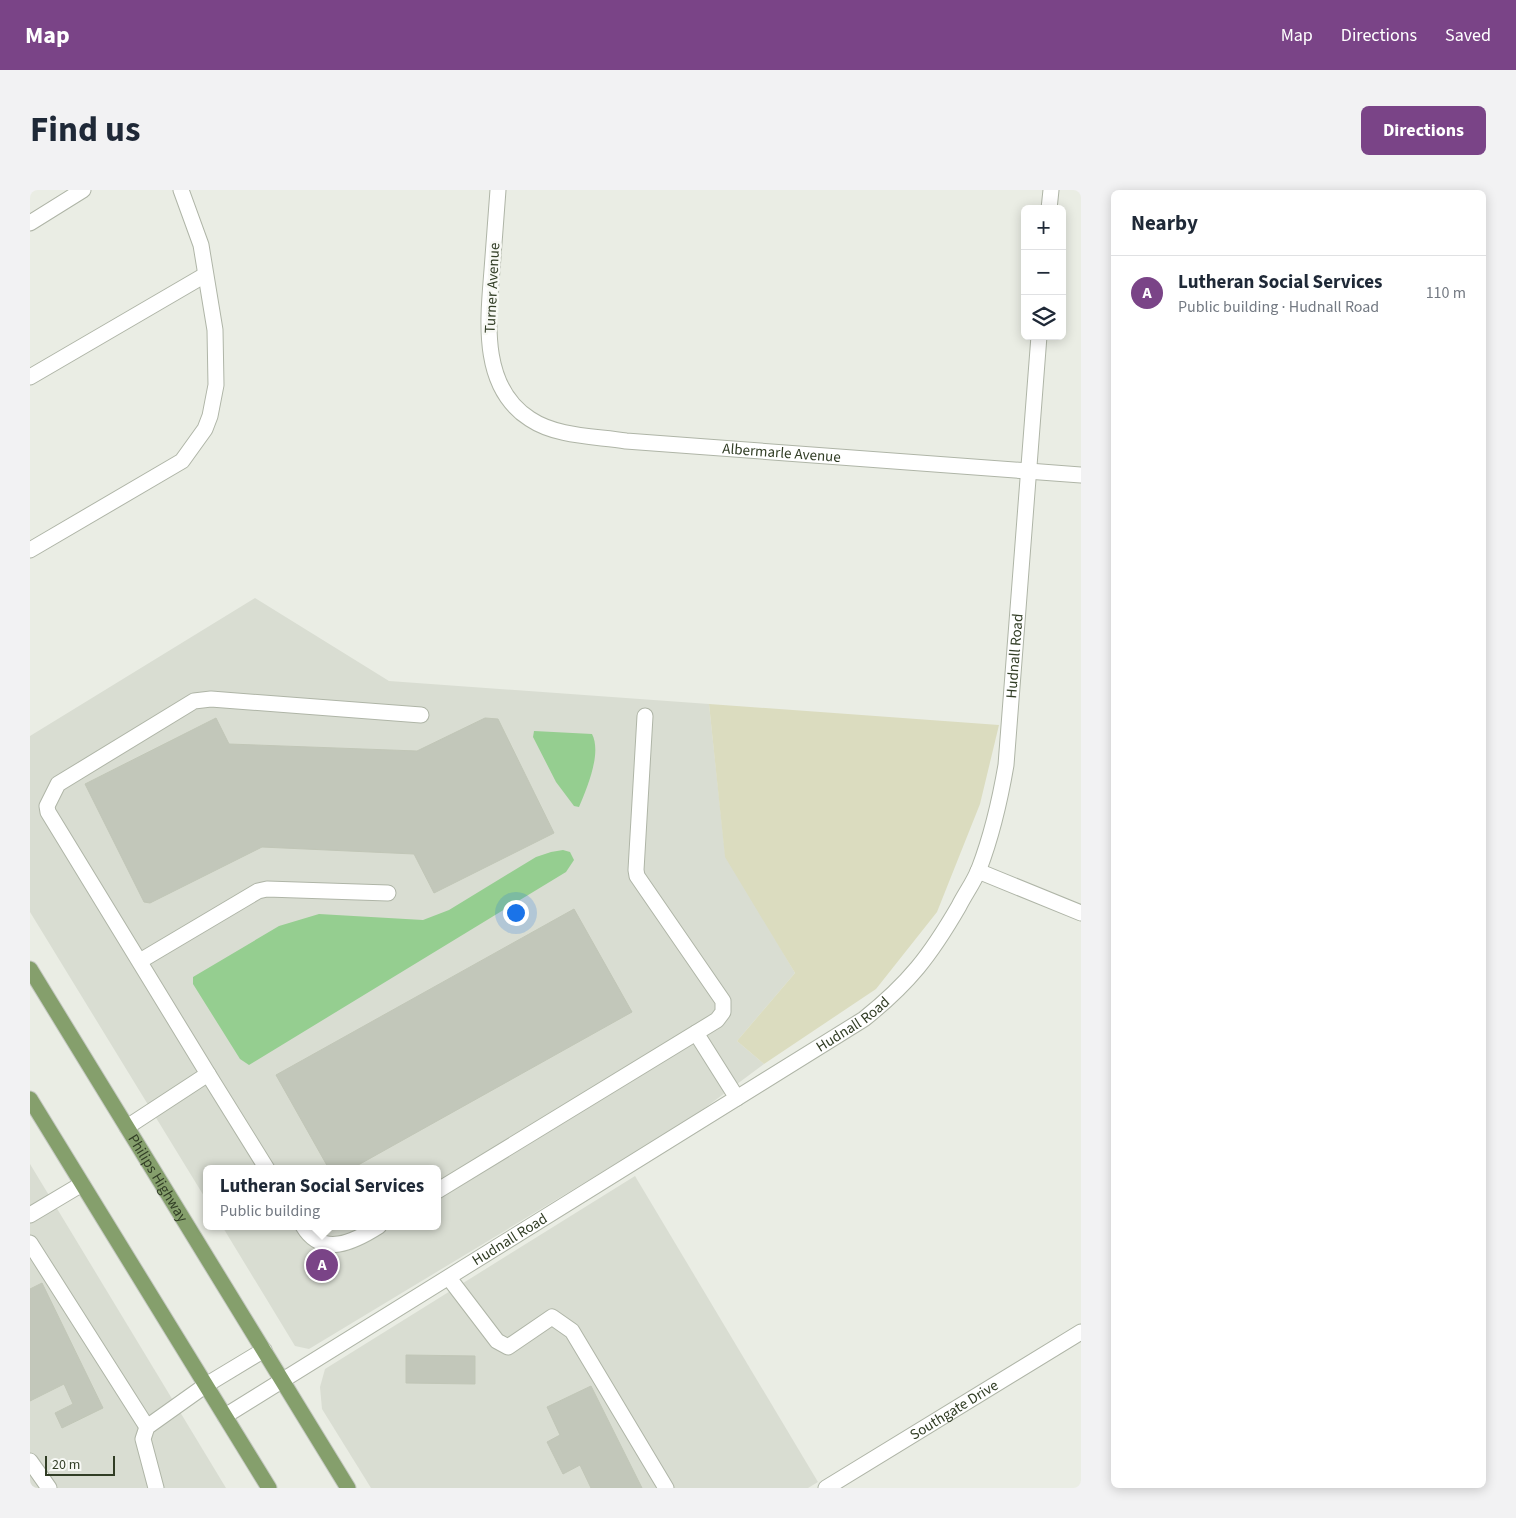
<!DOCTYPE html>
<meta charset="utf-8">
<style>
:root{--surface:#fff;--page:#f2f2f3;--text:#1f2937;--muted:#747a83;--line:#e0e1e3;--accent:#7a4487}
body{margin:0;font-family:"Source Sans 3",sans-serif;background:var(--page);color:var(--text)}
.controls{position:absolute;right:15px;top:15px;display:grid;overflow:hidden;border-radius:8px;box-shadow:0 2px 12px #0003}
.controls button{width:45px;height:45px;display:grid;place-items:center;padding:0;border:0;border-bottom:1px solid var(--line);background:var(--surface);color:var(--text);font:25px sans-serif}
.scale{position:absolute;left:15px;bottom:12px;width:70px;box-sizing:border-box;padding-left:5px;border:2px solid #313d25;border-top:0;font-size:14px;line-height:18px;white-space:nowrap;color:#313d25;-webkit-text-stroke:4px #f8f9f5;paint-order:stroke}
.you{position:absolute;left:485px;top:722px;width:18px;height:18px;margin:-12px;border:4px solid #fff;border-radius:50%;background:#1a73e8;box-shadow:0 0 0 8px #1a73e833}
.badge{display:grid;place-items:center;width:32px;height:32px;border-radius:50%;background:var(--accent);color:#fff;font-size:16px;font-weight:700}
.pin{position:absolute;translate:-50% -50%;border:2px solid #fff;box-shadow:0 1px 5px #0006}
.popup{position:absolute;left:173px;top:975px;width:238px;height:65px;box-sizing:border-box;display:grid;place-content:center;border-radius:8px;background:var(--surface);filter:drop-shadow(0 1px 4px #0005);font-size:16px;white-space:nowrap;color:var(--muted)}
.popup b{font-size:19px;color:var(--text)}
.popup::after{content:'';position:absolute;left:50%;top:100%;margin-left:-10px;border:10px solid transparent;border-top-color:var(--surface)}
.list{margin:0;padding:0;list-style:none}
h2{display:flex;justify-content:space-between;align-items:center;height:65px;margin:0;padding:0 20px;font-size:21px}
h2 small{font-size:16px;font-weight:400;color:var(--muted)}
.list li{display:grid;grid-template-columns:32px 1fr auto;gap:15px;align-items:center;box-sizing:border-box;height:75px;padding:0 20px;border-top:1px solid var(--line)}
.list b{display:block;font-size:19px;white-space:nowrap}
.list p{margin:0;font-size:16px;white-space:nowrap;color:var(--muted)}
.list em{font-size:16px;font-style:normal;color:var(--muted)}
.icon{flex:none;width:28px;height:28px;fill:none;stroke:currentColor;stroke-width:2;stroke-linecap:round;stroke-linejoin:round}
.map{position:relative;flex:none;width:1051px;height:1298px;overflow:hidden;border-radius:8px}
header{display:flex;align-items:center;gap:30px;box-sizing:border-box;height:70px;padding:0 25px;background:var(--accent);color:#fff}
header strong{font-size:24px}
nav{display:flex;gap:28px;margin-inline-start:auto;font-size:18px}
.intro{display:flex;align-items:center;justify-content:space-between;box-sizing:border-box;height:120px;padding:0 30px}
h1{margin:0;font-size:35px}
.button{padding:12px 22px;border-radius:8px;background:var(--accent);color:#fff;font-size:18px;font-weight:700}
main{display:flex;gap:30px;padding:0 30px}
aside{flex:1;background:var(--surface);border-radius:8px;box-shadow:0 2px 12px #0003}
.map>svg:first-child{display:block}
.built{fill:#d9ddd2}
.green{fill:#dbdcbf}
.water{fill:#95ce90}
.building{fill:#c2c7ba;stroke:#c1c6b7}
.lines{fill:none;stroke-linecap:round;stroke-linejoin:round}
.minor-casing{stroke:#afb5a7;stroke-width:17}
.major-casing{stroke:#c5c9c2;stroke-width:17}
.minor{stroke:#fff;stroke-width:15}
.major{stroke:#859f6c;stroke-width:15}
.labels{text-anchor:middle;stroke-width:5;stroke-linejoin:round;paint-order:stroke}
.street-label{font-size:15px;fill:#313d25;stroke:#f8f9f5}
</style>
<header>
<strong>Map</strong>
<nav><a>Map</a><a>Directions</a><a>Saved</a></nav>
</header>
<div class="intro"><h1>Find us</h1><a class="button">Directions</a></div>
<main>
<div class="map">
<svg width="1051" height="1298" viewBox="0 0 1051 1298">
<rect width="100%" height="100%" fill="#eaede4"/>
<g class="built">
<path d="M 225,408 L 359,491 L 679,514 L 695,663 L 765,783 L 707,851 L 734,874 L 660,929 L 279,1159 L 265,1156 L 192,1036 L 407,1036 L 407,979 L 177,979 L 177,1011 L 0,722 L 0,546 Z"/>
<path d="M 0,974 L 196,1298 L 0,1298 Z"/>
<path d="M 605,986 L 788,1292 L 778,1298 L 341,1298 L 292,1219 L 290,1197 L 295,1179 Z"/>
</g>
<path class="green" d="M 679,514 L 969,535 L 950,614 L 907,722 L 846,799 L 734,874 L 707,851 L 765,783 L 695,667 Z"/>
<g class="water">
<path d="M 504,541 L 562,544 C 572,563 557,598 549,617 L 544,616 L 526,592 L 503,547 Z"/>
<path d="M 533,660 L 540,662 L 544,670 L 536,682 L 219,875 L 210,869 L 163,794 L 163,787 L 249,736 L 289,724 L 393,730 L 419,720 L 506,667 L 521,662 Z"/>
</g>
<g class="building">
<path d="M 186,528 L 199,554 L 387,561 L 455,528 L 468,529 L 524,643 L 404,703 L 384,664 L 232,657 L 120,713 L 114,712 L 55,594 Z"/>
<path d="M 544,719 L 602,822 L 321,979 L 299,979 L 246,885 Z"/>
<path d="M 12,1093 L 73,1218 L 32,1238 L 25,1223 L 43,1214 L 34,1194 L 0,1211 L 0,1099 Z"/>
<path d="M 376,1165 L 445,1166 L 445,1194 L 376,1193 Z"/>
<path d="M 561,1196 L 612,1298 L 561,1298 L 550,1275 L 533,1284 L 517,1252 L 530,1245 L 517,1217 Z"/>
</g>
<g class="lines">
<defs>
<g id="minor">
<path id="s1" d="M 468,0 C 466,27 464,53 462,80 C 458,130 450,197 500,229 C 527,247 565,246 596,251 L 1051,285"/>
<path d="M 1019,19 L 1021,0"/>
<path d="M 0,33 L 53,0"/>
<path d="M 0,187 L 175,85"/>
<path d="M 0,360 L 152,271 L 175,239 L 180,226 L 186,195 L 185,140 L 171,55 L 151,0"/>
<path d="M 948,681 L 1051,723"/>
<path d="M 110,771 L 228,701 L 237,699 L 358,703"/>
<path d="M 666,843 L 707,908"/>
<path d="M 178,884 L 237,979"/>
<path d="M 97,937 L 178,884 L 18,622 L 17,616 L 28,594 L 164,511 L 181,509 L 391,525"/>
<path d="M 407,1001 L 687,830 L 693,822 L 693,811 L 607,686 L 606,680 L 615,526"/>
<path d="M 0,1025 L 52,994"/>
<path d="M 273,1036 C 292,1068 324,1052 349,1036"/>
<path d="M 0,1053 L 117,1237"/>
<path d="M 419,1088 L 467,1151 L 478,1157 L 522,1127 L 542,1141 L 636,1298"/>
<path id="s2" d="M 195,1226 L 834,829 C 879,793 900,766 929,716 C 935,704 944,692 949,679 C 962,645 970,610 976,575 L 1009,146"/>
<path d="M 0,1271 L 19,1298"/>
<path d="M 126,1298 L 113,1249 L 117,1237 L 176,1195 L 234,1160"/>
<path id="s3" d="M 796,1298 L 1051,1142"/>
</g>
<g id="major">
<path id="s4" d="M 0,779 L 318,1298"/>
<path d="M 0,909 L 239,1298"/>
</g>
</defs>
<use href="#minor" class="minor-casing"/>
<use href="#major" class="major-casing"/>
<use href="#minor" class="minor"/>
<use href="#major" class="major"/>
</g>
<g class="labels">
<g class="street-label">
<text transform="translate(462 98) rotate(-87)" y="5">Turner Avenue</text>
<text dy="5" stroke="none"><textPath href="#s1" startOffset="498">Albermarle Avenue</textPath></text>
<text dy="5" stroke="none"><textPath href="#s2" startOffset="1160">Hudnall Road</textPath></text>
<text dy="5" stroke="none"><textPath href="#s2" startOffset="740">Hudnall Road</textPath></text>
<text dy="5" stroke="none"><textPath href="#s4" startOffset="245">Philips Highway</textPath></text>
<text dy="5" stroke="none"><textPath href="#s2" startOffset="335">Hudnall Road</textPath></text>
<text dy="5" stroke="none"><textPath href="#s3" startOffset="150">Southgate Drive</textPath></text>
</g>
</g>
</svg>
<div class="controls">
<button>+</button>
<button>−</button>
<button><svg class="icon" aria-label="layers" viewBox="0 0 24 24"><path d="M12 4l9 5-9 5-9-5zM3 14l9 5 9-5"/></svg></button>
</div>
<div class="scale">20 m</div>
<div class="you"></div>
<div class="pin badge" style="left:292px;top:1075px">A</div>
<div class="popup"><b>Lutheran Social Services</b>Public building</div>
</div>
<aside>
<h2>Nearby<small></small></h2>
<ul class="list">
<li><span class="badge">A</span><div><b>Lutheran Social Services</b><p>Public building · Hudnall Road</p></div><em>110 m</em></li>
</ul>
</aside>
</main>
